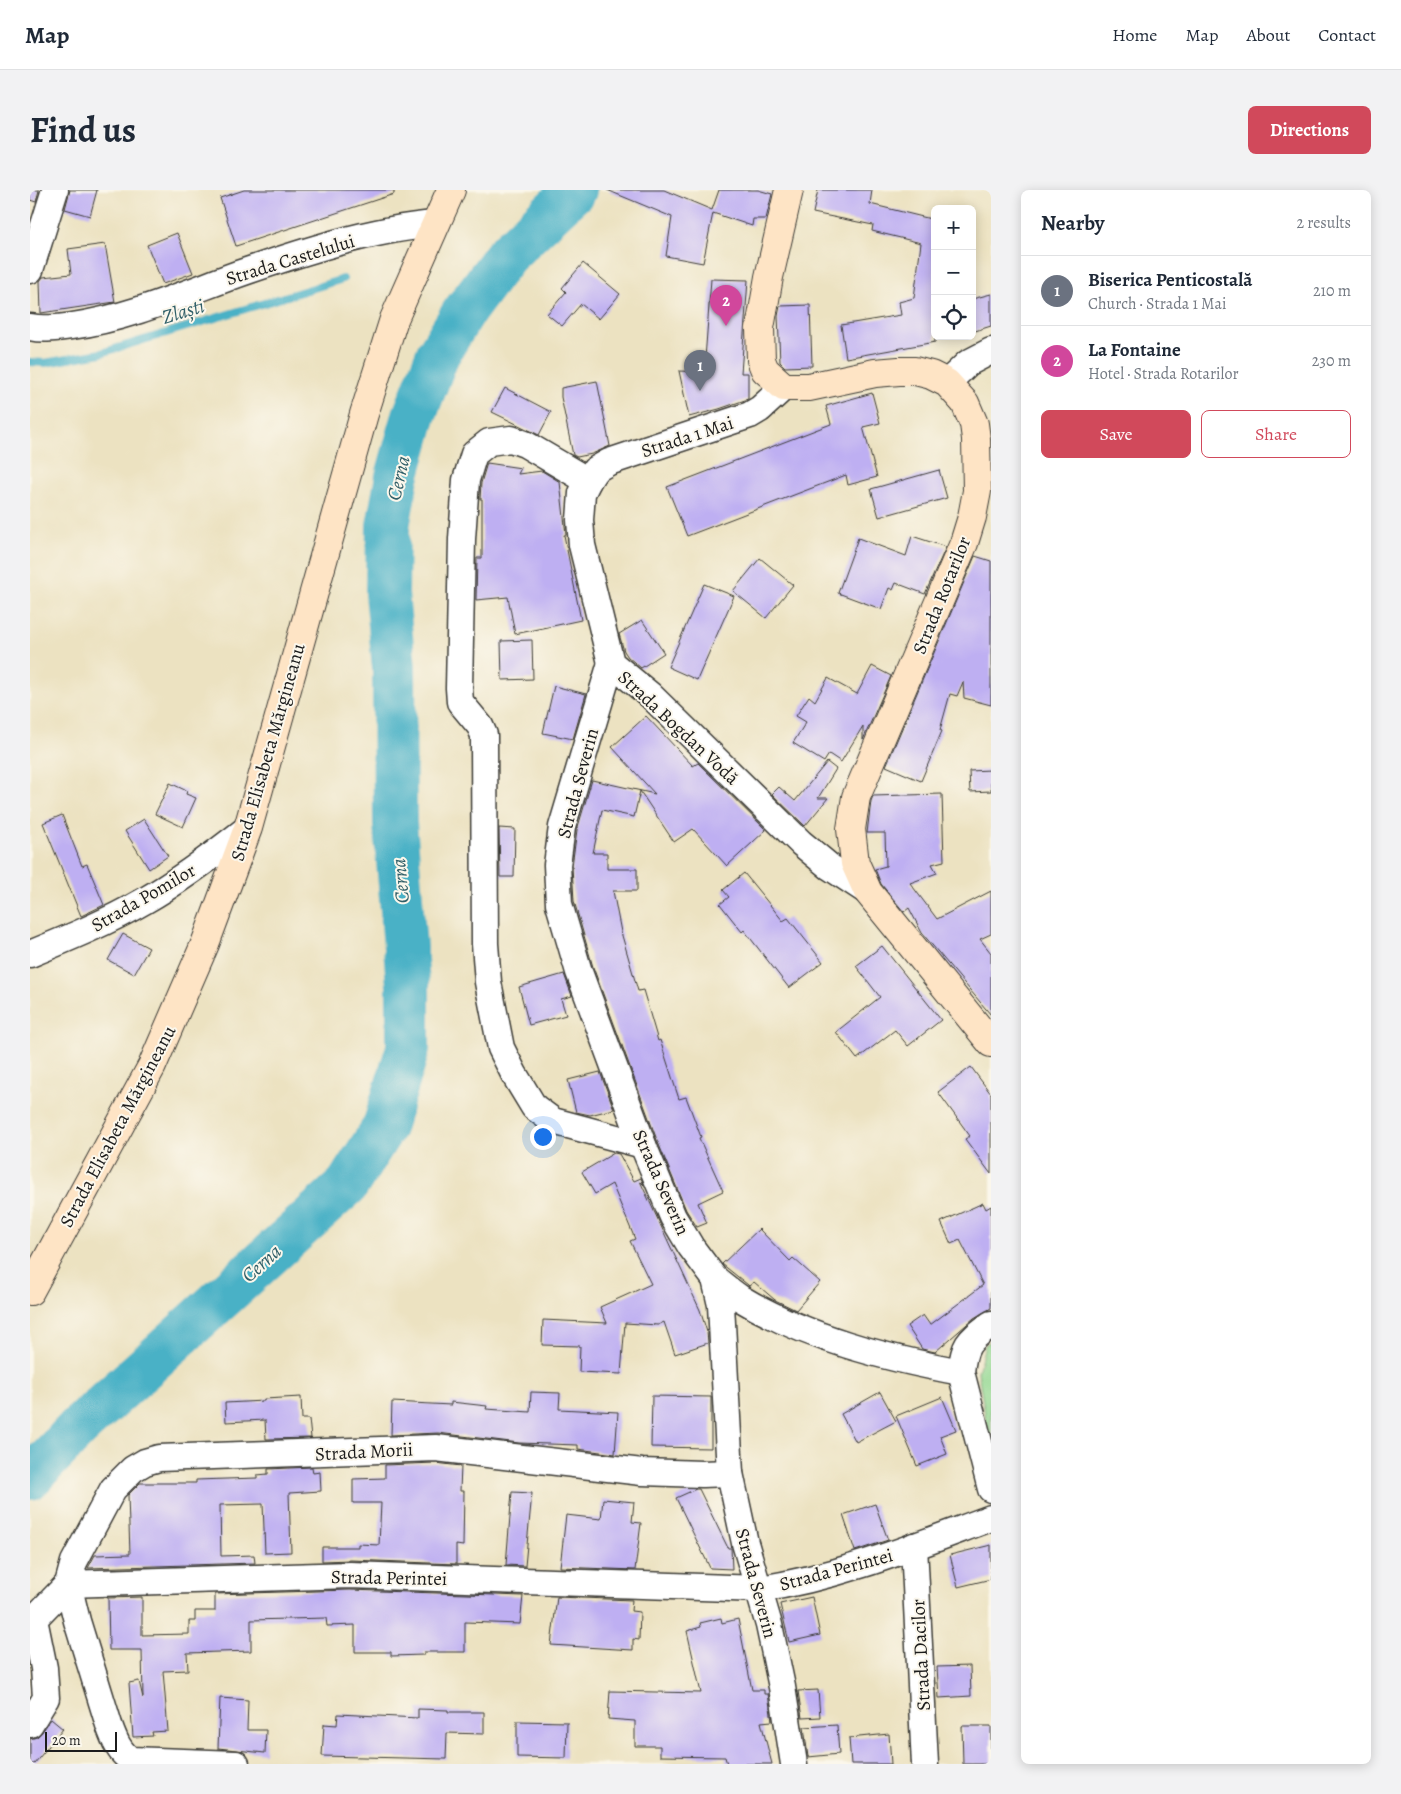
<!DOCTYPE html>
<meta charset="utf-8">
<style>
:root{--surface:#fff;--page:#f2f2f3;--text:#1f2937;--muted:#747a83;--line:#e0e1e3;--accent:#d1495b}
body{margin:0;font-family:Alegreya,serif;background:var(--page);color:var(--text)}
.controls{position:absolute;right:15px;top:15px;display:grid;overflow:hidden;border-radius:8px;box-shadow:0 2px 12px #0003}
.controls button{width:45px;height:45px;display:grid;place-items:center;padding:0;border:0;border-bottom:1px solid var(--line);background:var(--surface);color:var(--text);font:25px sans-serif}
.scale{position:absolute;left:15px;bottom:12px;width:72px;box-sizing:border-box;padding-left:5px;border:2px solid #1c1c1c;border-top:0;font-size:14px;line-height:18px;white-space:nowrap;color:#1c1c1c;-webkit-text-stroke:4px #fbf7ec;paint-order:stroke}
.you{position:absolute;left:512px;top:946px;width:18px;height:18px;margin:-12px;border:4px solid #fff;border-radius:50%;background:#1a73e8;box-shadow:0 0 0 8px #1a73e833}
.badge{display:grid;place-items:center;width:32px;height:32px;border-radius:50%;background:var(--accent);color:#fff;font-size:16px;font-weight:700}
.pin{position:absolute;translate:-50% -41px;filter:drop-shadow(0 1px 2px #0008)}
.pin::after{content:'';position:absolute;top:26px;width:18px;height:15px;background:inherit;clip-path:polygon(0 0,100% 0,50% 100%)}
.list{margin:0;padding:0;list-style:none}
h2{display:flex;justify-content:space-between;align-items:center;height:65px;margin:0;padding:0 20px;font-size:21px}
h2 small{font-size:16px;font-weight:400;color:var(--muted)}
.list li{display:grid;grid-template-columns:32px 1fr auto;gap:15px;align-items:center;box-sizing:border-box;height:70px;padding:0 20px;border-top:1px solid var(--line)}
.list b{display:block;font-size:19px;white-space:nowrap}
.list p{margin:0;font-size:16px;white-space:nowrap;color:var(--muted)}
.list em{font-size:16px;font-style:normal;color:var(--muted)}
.actions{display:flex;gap:10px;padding:15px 20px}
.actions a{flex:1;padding:11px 0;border:1px solid var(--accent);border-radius:8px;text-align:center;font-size:18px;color:var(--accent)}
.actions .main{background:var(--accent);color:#fff}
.icon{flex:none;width:28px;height:28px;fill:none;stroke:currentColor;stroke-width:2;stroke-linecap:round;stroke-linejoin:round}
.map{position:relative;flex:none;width:961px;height:1574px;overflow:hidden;border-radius:8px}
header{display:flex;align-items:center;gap:30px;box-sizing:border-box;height:70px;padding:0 25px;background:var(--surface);border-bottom:1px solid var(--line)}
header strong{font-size:24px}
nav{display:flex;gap:28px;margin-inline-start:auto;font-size:18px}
.intro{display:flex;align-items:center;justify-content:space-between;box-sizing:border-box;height:120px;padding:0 30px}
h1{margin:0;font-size:35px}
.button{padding:12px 22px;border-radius:8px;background:var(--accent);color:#fff;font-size:18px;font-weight:700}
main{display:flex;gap:30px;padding:0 30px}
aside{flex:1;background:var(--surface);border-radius:8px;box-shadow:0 2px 12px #0003}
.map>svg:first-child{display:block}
.green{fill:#92d790;stroke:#577a56}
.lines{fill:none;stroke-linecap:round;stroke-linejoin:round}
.stream{stroke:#48b1c6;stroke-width:8}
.river{stroke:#48b1c6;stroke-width:44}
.building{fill:#beaff2}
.street-casing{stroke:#3b3a35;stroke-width:29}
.secondary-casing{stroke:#3b3a35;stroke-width:30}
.street{stroke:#fff;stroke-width:26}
.secondary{stroke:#fee4c5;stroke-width:28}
.labels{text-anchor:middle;stroke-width:4;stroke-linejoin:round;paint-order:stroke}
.street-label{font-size:19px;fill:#1c1c1c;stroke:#fbf7ec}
.water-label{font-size:20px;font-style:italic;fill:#305f68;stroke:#fbf7ec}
</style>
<header>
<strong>Map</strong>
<nav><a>Home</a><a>Map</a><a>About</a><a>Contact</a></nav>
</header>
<div class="intro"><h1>Find us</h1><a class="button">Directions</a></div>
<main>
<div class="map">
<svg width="961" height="1574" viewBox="0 0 961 1574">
<rect width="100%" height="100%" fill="#fbf7ec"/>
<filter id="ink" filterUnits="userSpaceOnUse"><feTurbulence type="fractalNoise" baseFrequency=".02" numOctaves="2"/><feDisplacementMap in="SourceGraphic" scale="10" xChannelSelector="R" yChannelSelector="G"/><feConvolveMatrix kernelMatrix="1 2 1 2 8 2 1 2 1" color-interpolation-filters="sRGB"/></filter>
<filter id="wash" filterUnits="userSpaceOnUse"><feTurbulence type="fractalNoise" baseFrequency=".0096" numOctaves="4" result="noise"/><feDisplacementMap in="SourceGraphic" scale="20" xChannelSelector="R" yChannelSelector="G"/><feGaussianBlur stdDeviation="1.12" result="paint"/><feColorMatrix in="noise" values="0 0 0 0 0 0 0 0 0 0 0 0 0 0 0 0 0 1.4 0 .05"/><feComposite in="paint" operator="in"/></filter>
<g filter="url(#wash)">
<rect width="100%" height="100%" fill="#ece2c1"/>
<path class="green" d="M 961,1151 L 961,1261 L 948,1182 L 955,1155 Z"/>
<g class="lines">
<path class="stream" d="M 0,172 L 15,173 L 71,163 L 313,89"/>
<path class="river" d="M 0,1288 L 48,1238 L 317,995 L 354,937 L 378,858 L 378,795 L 365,633 L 364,478 L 357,403 L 358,336 L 367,287 L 384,226 L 408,164 L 433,123 L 476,65 L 545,0"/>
</g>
<g id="blocks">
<g class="building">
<path d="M 0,0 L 9,0 L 6,12 L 0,10 Z"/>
<path d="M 40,0 L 67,0 L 60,26 L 35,19 Z"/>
<path d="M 214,0 L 364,0 L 364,4 L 206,56 L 190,8 Z"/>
<path d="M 577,0 L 634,0 L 682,20 L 689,0 L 728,0 L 742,4 L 736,29 L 723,29 L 722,36 L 683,23 L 673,73 L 636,66 L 642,27 Z"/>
<path d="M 788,0 L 842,0 L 840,14 L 905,30 L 905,152 L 816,168 L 811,135 L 871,125 L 869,112 L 884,108 L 891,53 L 842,41 L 843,35 L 783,23 Z"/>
<path d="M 147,43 L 163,83 L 133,94 L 117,55 Z"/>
<path d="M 75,54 L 85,112 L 11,123 L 10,91 L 13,87 L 41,84 L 38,59 Z"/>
<path d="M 553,73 L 590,104 L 569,129 L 551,114 L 532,136 L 517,124 L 536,102 L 532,98 Z"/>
<path d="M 681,89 L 718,90 L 711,183 L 718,183 L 718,209 L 689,219 L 659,227 L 649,181 L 674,182 Z"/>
<path d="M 961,104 L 961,136 L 942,142 L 942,109 Z"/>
<path d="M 780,115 L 782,176 L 755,177 L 750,172 L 748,126 L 750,116 Z"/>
<path d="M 567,191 L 580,256 L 562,264 L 547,267 L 543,265 L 531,207 L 531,198 Z"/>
<path d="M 475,198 L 521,222 L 509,245 L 462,222 Z"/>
<path d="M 842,203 L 850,233 L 833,237 L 847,287 L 818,295 L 816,285 L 657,346 L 637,297 L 801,234 L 796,216 Z"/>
<path d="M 457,273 L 491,278 L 488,284 L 512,281 L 530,292 L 536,345 L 534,345 L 551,430 L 485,444 L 478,407 L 446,410 L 447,368 L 452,368 L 452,309 L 450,309 L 451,293 Z"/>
<path d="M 909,280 L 917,308 L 849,327 L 841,299 Z"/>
<path d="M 882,346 L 916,357 L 895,404 L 866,393 L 863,400 L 859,398 L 851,419 L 808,403 L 828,348 L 876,366 Z"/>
<path d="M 945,366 L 961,371 L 961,515 L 934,508 L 933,492 L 927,506 L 920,504 L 910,540 L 912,541 L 891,591 L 856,576 Z"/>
<path d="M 730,368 L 763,395 L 736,428 L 703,401 Z"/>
<path d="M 674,394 L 704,406 L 667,490 L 638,477 Z"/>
<path d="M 612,430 L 634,463 L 611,478 L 598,467 L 594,461 L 589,444 Z"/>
<path d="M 502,450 L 503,489 L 472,490 L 471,451 Z"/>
<path d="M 842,476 L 861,486 L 833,550 L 833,536 L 811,572 L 799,564 L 794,572 L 763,553 L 776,532 L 766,526 L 779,506 L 785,511 L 798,488 L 827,504 Z"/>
<path d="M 524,496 L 556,504 L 543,549 L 513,543 Z"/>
<path d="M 616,526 L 663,576 L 668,573 L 736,640 L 697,676 L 663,639 L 644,652 L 610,601 L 604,627 L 572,620 L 563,663 L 577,663 L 577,679 L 607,679 L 607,701 L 583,701 L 591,742 L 608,801 L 613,800 L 628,851 L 630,850 L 649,909 L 656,907 L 671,947 L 669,948 L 693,1001 L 668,1013 L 677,1033 L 667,1037 L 656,1020 L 627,950 L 563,777 L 544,711 L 542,676 L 547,640 L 562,590 L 625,604 L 582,557 Z"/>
<path d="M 797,572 L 806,579 L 788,608 L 798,608 L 775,636 L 742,604 L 749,597 L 765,611 Z"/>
<path d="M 961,580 L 961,601 L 940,602 L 939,581 Z"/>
<path d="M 140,593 L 157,601 L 156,604 L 166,608 L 153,637 L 125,624 Z"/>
<path d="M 912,604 L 914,671 L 902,674 L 907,683 L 880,693 L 907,729 L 961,701 L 961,744 L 950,749 L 961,763 L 961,825 L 892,743 L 879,718 L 874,722 L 851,694 L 845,679 L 856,676 L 855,643 L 837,643 L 841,611 L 843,606 Z"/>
<path d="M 32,625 L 52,676 L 57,674 L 74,715 L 51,726 L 13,633 Z"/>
<path d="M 114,629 L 138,666 L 119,679 L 95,641 Z"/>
<path d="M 469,638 L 485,639 L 484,687 L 470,687 Z"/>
<path d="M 714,683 L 753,731 L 758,728 L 793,772 L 759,798 L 714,740 L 712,742 L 690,714 L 699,707 L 693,700 Z"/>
<path d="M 93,744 L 119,758 L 104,784 L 78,770 Z"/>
<path d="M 852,756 L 911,830 L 878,856 L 865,840 L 827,869 L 806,842 L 850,807 L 826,776 Z"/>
<path d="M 534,784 L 542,806 L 531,809 L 536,825 L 499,835 L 489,797 Z"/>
<path d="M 941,877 L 961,904 L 961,984 L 935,949 L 940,946 L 908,902 Z"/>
<path d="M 570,882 L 584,919 L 560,925 L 546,922 L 538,890 Z"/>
<path d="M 584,963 L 589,964 L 604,991 L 611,988 L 614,995 L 610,991 L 670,1120 L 677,1142 L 678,1153 L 645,1164 L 634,1132 L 628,1135 L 595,1133 L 591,1184 L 549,1182 L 550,1156 L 512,1155 L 513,1130 L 577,1133 L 570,1117 L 621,1094 L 600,1051 L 605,1049 L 582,994 L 565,1004 L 552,982 Z"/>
<path d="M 953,1013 L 956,1019 L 961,1016 L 961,1118 L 944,1128 L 905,1162 L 892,1159 L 877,1136 L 893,1125 L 900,1135 L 953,1095 L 930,1050 L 921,1054 L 911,1032 Z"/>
<path d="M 729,1039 L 760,1071 L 763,1068 L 790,1092 L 766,1120 L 745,1110 L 724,1092 L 719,1096 L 718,1095 L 692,1074 Z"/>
<path d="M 501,1202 L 530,1203 L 529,1219 L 588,1222 L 585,1264 L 548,1259 L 548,1255 L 489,1253 L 408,1243 L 361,1245 L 362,1212 L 421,1215 L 421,1212 L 457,1216 L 456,1219 L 500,1222 Z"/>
<path d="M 850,1202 L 866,1231 L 826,1252 L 811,1224 Z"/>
<path d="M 622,1206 L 681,1207 L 681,1258 L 621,1257 Z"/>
<path d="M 271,1207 L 272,1229 L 279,1229 L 281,1248 L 236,1249 L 235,1230 L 196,1232 L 195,1213 L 234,1211 L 234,1209 Z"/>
<path d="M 912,1207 L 926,1240 L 910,1246 L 917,1264 L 887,1276 L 866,1226 Z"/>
<path d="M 405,1273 L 431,1276 L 430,1301 L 434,1301 L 433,1356 L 426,1355 L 426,1374 L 321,1370 L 292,1371 L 292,1357 L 328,1357 L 328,1354 L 349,1355 L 351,1313 L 323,1313 L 323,1289 L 355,1288 L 355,1275 Z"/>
<path d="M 282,1277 L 283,1283 L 290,1282 L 291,1301 L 259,1303 L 261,1362 L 235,1363 L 233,1314 L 190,1315 L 191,1366 L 224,1365 L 225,1373 L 58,1378 L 65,1365 L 100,1364 L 98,1305 L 110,1293 L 166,1293 L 166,1290 L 227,1288 L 227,1285 L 238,1284 L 238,1279 Z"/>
<path d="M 666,1299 L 669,1299 L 698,1358 L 701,1358 L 702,1379 L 680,1378 L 646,1308 Z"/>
<path d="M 482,1302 L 502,1303 L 495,1376 L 476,1375 Z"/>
<path d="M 573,1309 L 604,1312 L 602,1332 L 611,1333 L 605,1380 L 530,1377 L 536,1325 L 571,1329 Z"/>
<path d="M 845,1314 L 858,1350 L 825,1361 L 813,1325 Z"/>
<path d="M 961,1355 L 961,1389 L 928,1397 L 920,1365 Z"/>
<path d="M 320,1400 L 493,1406 L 490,1434 L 435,1432 L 435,1462 L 394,1462 L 394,1465 L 361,1466 L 361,1462 L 325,1462 L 325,1435 L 297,1436 L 296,1428 L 221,1430 L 221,1461 L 157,1463 L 158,1480 L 133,1481 L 138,1541 L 122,1542 L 123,1546 L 103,1547 L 99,1493 L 109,1491 L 113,1508 L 112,1460 L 79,1460 L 78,1408 L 112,1407 L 112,1445 L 159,1444 L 159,1431 L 165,1431 L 165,1421 L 185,1421 L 185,1404 Z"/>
<path d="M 527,1407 L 602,1410 L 601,1421 L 610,1422 L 609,1450 L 603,1449 L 603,1460 L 521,1455 Z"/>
<path d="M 782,1407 L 790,1445 L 759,1452 L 750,1414 Z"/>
<path d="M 691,1428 L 692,1433 L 708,1429 L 722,1500 L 734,1500 L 734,1504 L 738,1504 L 742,1531 L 731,1532 L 742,1574 L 697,1574 L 695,1567 L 630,1566 L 630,1556 L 605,1556 L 605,1531 L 578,1529 L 580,1501 L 671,1503 L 657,1441 L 671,1437 L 670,1433 Z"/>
<path d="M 940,1476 L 941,1506 L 909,1508 L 907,1477 Z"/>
<path d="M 788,1500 L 790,1527 L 772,1528 L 768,1501 Z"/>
<path d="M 190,1508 L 218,1510 L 217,1540 L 236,1540 L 235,1563 L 188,1558 Z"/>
<path d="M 388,1519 L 418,1520 L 418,1522 L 454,1522 L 454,1544 L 417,1543 L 416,1569 L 292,1566 L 294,1534 L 307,1535 L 308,1524 L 388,1528 Z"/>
<path d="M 21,1529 L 33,1539 L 4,1574 L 0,1574 L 0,1549 L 7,1547 L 12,1542 Z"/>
<path d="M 487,1531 L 537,1532 L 536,1568 L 487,1567 Z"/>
<path d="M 807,1535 L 809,1564 L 778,1567 L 774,1537 Z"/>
<path d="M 932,1536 L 961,1536 L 961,1574 L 933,1574 Z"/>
<path d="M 859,1544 L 861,1574 L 821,1574 L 819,1548 Z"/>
</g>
</g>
</g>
<g filter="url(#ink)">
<use href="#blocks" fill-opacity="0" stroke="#3b3a35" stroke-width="1"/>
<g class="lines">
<defs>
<g id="street">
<path d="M 0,80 L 25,0"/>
<path d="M 0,137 C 13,140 28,138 42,136 C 99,128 153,104 208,84 C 269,63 341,39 406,34"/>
<path d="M 917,193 L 938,173 L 961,161"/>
<path d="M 754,197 L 730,219 L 720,225 L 579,272 L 565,280 L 558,291 L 552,303 L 550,330 L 552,355 L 581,473 L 620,505 L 771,653 L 800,677 L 838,702"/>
<path d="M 558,291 L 495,254 L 481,249 L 459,252 L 444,264 L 436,290 L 432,349 L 429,498 L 430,512 L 450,536 L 454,545 L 455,754 L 458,792 L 471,858 L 484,884 L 504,917 L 523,931 L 613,955"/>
<path d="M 581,473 L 532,637 L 527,675 L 529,714 L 549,782 L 613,955 L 643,1027 L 661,1057 L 685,1089 L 691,1115 L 700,1283 L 715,1353 L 739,1435 L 752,1497 L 764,1574"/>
<path d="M 0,764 C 39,748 78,732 114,711 C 151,690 185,664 218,638"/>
<path d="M 685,1089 C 693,1095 701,1102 710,1108 C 776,1148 856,1168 931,1182"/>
<path d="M 961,1134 C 939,1151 934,1153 931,1182 L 961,1299"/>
<path d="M 884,1356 L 895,1574"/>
<path d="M 0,1433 L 38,1394 L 44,1372 L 83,1299 L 103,1279 L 115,1272 L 129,1268 L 406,1258 L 612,1282 L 672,1284 L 700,1283"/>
<path d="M 0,1534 L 16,1508 L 14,1478 L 4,1429"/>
<path d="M 206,1574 L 101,1570 C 89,1562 84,1549 79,1535 L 47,1431 L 38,1394 L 320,1385 L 730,1399 C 810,1387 885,1356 961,1328"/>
</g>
<g id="secondary">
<path d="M 759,0 L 739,87 L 730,138 L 731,170 L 735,180 L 754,197 L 779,197 L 845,183 L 869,181 L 885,181 L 901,185 L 917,193 L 935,213 L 944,234 L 946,249 L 947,301 L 942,327 L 934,353 L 826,607 L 821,639 L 825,673 L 838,702 L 961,853"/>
<path d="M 0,1101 L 122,876 L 175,754 L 218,638 L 334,224 L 364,129 L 421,0"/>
</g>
</defs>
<use href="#street" class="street-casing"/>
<use href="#secondary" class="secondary-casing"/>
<use href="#street" class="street"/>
<use href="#secondary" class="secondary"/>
</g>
</g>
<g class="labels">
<g class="street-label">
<text transform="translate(260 69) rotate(-17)" y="7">Strada Castelului</text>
<text transform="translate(657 246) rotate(-18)" y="7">Strada 1 Mai</text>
<text transform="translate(911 405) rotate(-68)" y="7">Strada Rotarilor</text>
<text transform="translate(649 537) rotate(43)" y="7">Strada Bogdan Vodă</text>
<text transform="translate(237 562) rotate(-74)" y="7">Strada Elisabeta Mărgineanu</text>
<text transform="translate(547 593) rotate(-75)" y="7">Strada Severin</text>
<text transform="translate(113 707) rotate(-30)" y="7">Strada Pomilor</text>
<text transform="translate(87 936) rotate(-62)" y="7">Strada Elisabeta Mărgineanu</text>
<text transform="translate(632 992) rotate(66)" y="7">Strada Severin</text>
<text transform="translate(334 1261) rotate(-3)" y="7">Strada Morii</text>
<text transform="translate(806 1379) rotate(-15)" y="7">Strada Perintei</text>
<text transform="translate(359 1387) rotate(1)" y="7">Strada Perintei</text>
<text transform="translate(727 1393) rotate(75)" y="7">Strada Severin</text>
<text transform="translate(890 1465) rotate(-93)" y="7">Strada Dacilor</text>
</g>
<g class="water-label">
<text transform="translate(153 121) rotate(-17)" y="7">Zlaști</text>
<text transform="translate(368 288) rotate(-77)" y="7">Cerna</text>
<text transform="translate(370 691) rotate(-95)" y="7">Cerna</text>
<text transform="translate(231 1073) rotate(-42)" y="7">Cerna</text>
</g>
</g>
</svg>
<div class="controls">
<button>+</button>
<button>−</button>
<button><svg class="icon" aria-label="locate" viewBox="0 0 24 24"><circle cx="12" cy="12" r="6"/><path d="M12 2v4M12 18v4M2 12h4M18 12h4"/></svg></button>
</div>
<div class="scale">20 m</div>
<div class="you"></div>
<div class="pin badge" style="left:670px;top:201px;background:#6b7280">1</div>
<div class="pin badge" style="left:696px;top:136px;background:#d1479c">2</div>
</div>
<aside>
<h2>Nearby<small>2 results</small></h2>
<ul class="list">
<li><span class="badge" style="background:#6b7280">1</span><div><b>Biserica Penticostală</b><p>Church · Strada 1 Mai</p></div><em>210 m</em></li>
<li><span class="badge" style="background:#d1479c">2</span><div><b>La Fontaine</b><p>Hotel · Strada Rotarilor</p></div><em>230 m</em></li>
</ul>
<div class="actions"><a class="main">Save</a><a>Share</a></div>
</aside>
</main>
